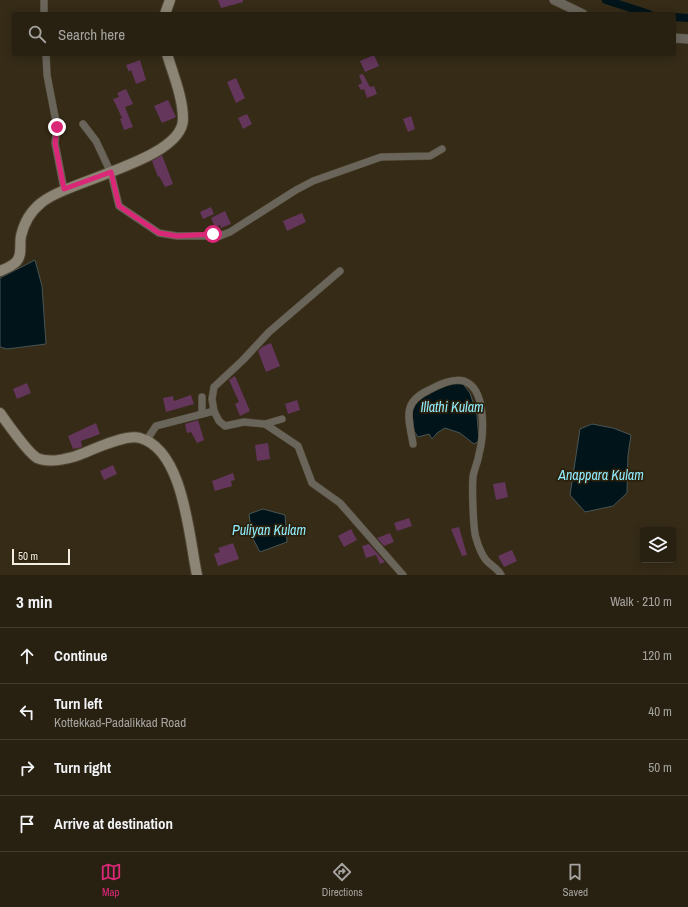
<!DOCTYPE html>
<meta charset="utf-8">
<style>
:root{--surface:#282011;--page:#342d1f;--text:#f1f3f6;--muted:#a5a39f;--line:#443e31;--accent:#db2777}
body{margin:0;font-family:"Archivo Narrow",sans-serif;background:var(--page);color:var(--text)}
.controls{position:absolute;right:12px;bottom:12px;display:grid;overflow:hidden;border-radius:4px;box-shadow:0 2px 10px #0003}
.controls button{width:36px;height:36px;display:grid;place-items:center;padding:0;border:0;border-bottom:1px solid var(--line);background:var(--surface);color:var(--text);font:20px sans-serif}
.scale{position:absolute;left:12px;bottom:10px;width:58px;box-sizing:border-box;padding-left:4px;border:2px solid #f4ede1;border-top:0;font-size:11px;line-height:14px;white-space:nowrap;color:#f4ede1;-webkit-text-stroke:3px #2b210d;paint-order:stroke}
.stop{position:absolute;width:12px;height:12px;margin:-9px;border:3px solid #db2777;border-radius:50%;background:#fff}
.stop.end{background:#db2777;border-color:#fff;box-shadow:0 1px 4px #0008}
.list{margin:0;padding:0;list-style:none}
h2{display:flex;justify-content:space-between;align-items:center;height:52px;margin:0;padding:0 16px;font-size:17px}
h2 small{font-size:13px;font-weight:400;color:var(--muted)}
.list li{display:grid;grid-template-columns:26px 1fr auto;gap:12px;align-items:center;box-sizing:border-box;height:56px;padding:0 16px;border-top:1px solid var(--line)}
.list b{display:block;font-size:15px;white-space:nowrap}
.list p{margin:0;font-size:13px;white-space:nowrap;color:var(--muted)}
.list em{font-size:13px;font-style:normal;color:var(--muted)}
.icon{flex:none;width:22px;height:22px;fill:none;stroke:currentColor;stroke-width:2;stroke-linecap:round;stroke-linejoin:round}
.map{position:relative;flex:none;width:688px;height:575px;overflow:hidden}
.search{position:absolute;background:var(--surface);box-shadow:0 2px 10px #0003;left:12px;right:12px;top:12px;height:44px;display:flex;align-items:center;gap:10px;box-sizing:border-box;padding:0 14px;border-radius:4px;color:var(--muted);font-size:15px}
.sheet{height:276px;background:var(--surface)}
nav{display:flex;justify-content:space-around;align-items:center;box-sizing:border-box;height:56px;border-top:1px solid var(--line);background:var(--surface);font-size:11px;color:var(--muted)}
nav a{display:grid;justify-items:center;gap:2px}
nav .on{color:var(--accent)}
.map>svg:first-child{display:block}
.water{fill:#001419;stroke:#495555}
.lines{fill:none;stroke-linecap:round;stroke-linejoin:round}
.canal{stroke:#001419;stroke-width:8}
.building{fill:#64365c}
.minor-casing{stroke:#504633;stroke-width:8}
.tertiary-casing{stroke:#504633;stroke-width:10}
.secondary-casing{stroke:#504633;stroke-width:12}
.minor{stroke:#6a655b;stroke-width:7}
.tertiary{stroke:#6a655b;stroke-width:9}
.secondary{stroke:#8c8575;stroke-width:10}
.route{stroke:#db2777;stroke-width:5}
.labels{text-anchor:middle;stroke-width:3.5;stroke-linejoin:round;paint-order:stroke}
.water-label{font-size:14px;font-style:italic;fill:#90edff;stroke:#2b210d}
</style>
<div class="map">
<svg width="688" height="575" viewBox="0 0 688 575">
<rect width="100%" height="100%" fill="#352b17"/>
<g class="water">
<path d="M 35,260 L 42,286 L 46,344 L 7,349 L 0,347 L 0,278 Z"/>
<path d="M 460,380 L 470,393 L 477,415 L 479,441 L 474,444 L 460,433 L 445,428 L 437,433 L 432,439 L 429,434 L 418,437 L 414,431 L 411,405 L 429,393 Z"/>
<path d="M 592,424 L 613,428 L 631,435 L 628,455 L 627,493 L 613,506 L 585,512 L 570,495 L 580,429 Z"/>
<path d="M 263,509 L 285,515 L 287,542 L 260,552 L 252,537 L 249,514 Z"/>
</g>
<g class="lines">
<g class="canal">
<path d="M 606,0 L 649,14"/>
<path d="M 674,17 L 688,18"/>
</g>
</g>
<g class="building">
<path d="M 218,0 L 243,0 L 243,2 L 221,8 Z"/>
<path d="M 374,55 L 379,66 L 365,72 L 360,61 Z"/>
<path d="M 140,60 L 146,80 L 136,84 L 131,70 L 129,72 L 126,65 Z"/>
<path d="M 363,74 L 370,87 L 374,86 L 377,94 L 367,98 L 364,89 L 361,90 L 358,85 L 362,83 L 359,75 Z"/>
<path d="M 236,78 L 245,98 L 236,103 L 227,82 Z"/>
<path d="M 126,89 L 133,104 L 125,107 L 133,127 L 124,130 L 120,119 L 122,118 L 113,99 L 119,97 L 117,93 Z"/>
<path d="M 168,100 L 176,117 L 162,123 L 154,106 Z"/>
<path d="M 247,114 L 252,124 L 243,129 L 238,118 Z"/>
<path d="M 411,116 L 415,129 L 408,132 L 403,119 Z"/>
<path d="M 162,155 L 173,184 L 165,187 L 159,176 L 158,177 L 152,161 Z"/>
<path d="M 211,207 L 214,214 L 203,219 L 200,212 Z"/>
<path d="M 225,211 L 231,224 L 221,228 L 220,225 L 215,227 L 211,218 Z"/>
<path d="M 302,213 L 306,222 L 287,231 L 283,221 Z"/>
<path d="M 271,343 L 280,366 L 266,372 L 258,351 L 262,347 Z"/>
<path d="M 235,376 L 250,411 L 240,416 L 235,404 L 239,402 L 229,380 Z"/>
<path d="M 27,383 L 31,393 L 17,399 L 13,389 Z"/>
<path d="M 191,395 L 194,404 L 166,412 L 163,398 L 173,396 L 174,401 Z"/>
<path d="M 297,400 L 300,410 L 288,414 L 285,404 Z"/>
<path d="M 198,420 L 204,440 L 197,443 L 191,432 L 187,433 L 185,424 Z"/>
<path d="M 96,423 L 100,434 L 81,441 L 82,447 L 73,449 L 68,436 Z"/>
<path d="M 268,443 L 270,459 L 257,461 L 255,445 Z"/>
<path d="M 113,465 L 117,474 L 104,480 L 100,471 Z"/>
<path d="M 233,473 L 235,480 L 231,481 L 232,486 L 215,491 L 212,481 Z"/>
<path d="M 505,482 L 508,497 L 496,500 L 493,484 Z"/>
<path d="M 409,518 L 412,526 L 397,531 L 394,523 Z"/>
<path d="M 459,527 L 467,555 L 462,556 L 451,529 Z"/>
<path d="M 351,529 L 357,540 L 344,547 L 338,536 Z"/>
<path d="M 390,533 L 394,542 L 384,546 L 377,538 Z"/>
<path d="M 233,543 L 239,559 L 218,566 L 214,554 L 220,552 L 218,548 Z"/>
<path d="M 369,544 L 385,562 L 380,564 L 376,555 L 366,558 L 362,546 Z"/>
<path d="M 512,550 L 517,561 L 504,567 L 498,556 Z"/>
</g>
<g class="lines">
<defs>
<g id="minor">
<path d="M 44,14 L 44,0"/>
<path d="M 46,54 L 47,75 L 57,127 L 55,143 L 64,189"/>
<path d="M 83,124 L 96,141 L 111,173 L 119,206 L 159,233 L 177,236 L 220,236 L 230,232 L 296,190 L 313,181 L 381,157 L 430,156 L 442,149"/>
<path d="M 340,271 L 269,332 L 243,360 L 214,387 L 212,399 L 214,411 L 219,421 L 225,426 L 244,422 L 265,424 L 298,446 L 312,483 L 340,503 L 403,575"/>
<path d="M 202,413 L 202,397"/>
<path d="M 265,424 L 282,419"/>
<path d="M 146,441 L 156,426 L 214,411"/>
<path d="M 413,444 C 409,418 401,403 429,390 C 438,385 453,378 464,381 C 487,389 484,435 479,454 C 478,462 474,469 473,477 C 472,487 473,529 476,538 C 478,545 482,555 486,560 C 491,566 498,568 501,575"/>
</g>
<g id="tertiary">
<path d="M 554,0 L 583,14"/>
<path d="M 674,38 L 688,39"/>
</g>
<g id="secondary">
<path d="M 165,14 L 170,0"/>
<path d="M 0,271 C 5,269 12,266 16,262 C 23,255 19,244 21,236 C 24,223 31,211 41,203 C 68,180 183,160 183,119 C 183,98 173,74 167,54"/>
<path d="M 0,413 C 8,424 27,452 37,458 C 50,464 73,458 84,453 C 96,448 127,434 140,438 C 184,450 189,538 197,575"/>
</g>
</defs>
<use href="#minor" class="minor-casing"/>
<use href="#tertiary" class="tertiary-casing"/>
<use href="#secondary" class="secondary-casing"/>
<use href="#minor" class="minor"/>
<use href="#tertiary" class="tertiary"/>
<use href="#secondary" class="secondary"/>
</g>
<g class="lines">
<path class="route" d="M 57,127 L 55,143 L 64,189 L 111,172 L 119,206 L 159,233 L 177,236 L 213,234"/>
</g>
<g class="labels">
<g class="water-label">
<text x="452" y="412">Illathi Kulam</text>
<text x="601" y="480">Anappara Kulam</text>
<text x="269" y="535">Puliyan Kulam</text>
</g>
</g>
</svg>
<div class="controls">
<button><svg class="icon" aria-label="layers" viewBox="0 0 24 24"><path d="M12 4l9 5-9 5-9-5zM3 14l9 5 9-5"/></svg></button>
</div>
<div class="scale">50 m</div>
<div class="stop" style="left:213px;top:234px"></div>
<div class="stop end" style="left:57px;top:127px"></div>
<div class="search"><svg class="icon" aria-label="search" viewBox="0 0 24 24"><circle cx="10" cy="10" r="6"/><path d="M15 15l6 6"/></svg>Search here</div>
</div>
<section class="sheet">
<h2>3 min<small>Walk · 210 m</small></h2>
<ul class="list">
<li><svg class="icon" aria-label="ahead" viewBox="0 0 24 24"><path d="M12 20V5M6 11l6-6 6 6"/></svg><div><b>Continue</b></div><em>120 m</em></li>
<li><svg class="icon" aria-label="left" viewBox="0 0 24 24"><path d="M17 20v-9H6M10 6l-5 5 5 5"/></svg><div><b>Turn left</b><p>Kottekkad-Padalikkad Road</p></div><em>40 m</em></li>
<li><svg class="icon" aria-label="right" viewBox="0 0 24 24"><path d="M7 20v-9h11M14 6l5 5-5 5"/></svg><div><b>Turn right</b></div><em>50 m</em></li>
<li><svg class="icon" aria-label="arrive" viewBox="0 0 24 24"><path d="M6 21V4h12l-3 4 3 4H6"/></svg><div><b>Arrive at destination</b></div></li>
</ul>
</section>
<nav>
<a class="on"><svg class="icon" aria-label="map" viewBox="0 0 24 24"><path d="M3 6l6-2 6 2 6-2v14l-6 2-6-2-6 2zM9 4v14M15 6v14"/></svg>Map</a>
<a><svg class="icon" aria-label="directions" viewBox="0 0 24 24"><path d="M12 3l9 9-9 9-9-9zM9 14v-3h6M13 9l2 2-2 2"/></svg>Directions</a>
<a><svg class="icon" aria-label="saved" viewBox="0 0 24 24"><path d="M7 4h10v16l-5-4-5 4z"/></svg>Saved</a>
</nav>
